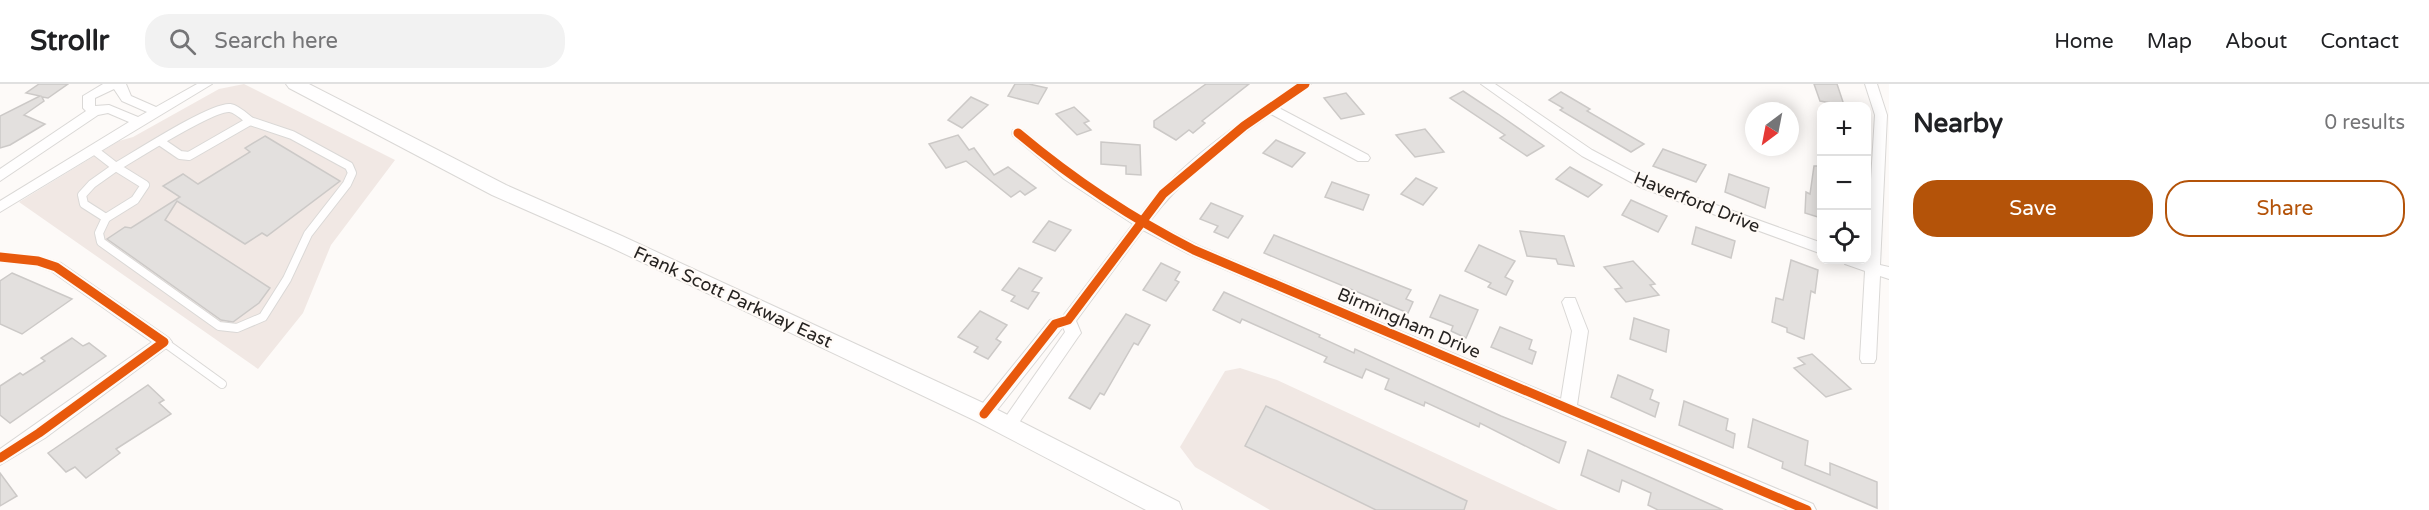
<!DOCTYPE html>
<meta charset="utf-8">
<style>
:root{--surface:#fff;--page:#f2f2f2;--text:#202124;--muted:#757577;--line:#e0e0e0;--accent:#b45309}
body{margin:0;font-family:"Varela Round",sans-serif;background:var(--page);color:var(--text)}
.controls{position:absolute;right:18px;top:18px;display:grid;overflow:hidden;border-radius:12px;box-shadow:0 3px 15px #0003}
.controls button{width:54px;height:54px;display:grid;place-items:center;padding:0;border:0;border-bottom:2px solid var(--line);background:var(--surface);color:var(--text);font:30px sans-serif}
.compass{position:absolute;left:1745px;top:18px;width:54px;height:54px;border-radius:50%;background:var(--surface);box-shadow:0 3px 15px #0003;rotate:212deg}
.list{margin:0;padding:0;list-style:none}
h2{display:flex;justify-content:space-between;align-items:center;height:78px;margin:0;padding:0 24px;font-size:26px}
h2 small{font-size:20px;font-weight:400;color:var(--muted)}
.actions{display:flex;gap:12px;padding:18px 24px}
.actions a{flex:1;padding:14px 0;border:2px solid var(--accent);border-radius:24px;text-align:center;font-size:21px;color:var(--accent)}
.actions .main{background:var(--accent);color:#fff}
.icon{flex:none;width:33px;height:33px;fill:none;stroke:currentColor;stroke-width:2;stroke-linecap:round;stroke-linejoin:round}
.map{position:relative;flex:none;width:1889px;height:426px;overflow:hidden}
header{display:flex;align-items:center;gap:36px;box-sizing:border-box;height:84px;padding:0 30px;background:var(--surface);border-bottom:2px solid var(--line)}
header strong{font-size:28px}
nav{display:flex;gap:33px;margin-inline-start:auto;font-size:21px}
.search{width:420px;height:54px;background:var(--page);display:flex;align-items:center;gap:15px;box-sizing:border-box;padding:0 21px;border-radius:24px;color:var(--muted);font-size:22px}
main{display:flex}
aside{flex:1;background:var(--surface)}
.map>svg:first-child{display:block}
.built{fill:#f1e8e4}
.building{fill:#e3e0de;stroke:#ccc9c7;stroke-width:1.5}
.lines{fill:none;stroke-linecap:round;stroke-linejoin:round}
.lane-casing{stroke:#dad8d6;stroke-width:10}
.street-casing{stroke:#dad8d6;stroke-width:2}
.secondary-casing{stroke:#dad8d6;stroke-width:2}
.lane{stroke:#fffefe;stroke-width:8}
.street{fill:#fffefe;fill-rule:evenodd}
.secondary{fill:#fffefe;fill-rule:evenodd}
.cycleway-casing{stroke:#fffaf6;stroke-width:13}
.cycleway{stroke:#e8590c;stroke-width:9}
.labels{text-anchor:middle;stroke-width:4.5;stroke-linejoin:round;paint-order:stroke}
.street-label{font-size:18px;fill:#262321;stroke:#fffaf6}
</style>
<header>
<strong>Strollr</strong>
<div class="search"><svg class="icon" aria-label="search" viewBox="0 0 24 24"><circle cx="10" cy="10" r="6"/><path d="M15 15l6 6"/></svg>Search here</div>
<nav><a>Home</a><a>Map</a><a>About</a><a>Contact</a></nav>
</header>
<main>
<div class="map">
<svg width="1889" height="426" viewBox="0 0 1889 426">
<rect width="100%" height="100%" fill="#fdfaf8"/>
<g class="built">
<path d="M 244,0 L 395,76 L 331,161 L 303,229 L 258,285 L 19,118 L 119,57 L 133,53 L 219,5 Z"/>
<path d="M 1240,284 L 1277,296 L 1558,426 L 1270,426 L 1195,383 L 1180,363 L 1225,287 Z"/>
</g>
<g class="building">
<path d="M 39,0 L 68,0 L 48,14 L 42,13 L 44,17 L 24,31 L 45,40 L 10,61 L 0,64 L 0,32 L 40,12 L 26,9 Z"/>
<path d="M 1015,0 L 1029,0 L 1047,4 L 1038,20 L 1008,12 Z"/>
<path d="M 1206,0 L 1249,0 L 1202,37 L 1205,39 L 1193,49 L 1189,46 L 1176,56 L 1154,43 L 1154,37 Z"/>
<path d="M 1814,0 L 1837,0 L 1844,21 L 1820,17 Z"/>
<path d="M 1463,7 L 1498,30 L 1544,62 L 1527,72 L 1500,54 L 1505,51 L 1450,14 Z"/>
<path d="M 1561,8 L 1590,25 L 1587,27 L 1644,60 L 1631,68 L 1560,26 L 1563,24 L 1549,16 Z"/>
<path d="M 1346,9 L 1364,30 L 1341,35 L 1324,14 Z"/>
<path d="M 971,13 L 988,21 L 962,44 L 948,36 Z"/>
<path d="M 1074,23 L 1089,37 L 1084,39 L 1091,46 L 1077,51 L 1056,30 Z"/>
<path d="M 1425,45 L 1444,68 L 1415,73 L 1396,51 Z"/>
<path d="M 958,51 L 969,66 L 974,64 L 994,91 L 1008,83 L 1036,104 L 1025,111 L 1020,107 L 1011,113 L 966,77 L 946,84 L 929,60 Z"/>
<path d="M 265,52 L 340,97 L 267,152 L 262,149 L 245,160 L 177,117 L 165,136 L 270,204 L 259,219 L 233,238 L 221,236 L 107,155 L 125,143 L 131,144 L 180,113 L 163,102 L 183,90 L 198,100 L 250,68 L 245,64 Z"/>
<path d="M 1276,56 L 1305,69 L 1292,83 L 1263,69 Z"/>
<path d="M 1101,58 L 1140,61 L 1141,91 L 1126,90 L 1126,82 L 1101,80 Z"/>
<path d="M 1663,65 L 1706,81 L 1696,98 L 1653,82 Z"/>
<path d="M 1814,82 L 1821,82 L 1821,134 L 1805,129 L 1806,108 L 1810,110 Z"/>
<path d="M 1570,83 L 1602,101 L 1588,113 L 1556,95 Z"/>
<path d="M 1729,90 L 1769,104 L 1765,124 L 1725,108 Z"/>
<path d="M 1416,94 L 1437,104 L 1423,121 L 1401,110 Z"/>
<path d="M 1332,98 L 1369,111 L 1363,126 L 1325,113 Z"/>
<path d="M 1631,116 L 1667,132 L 1658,148 L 1622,131 Z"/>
<path d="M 1211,119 L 1243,132 L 1228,154 L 1214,148 L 1218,142 L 1200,135 Z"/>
<path d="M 1049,137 L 1071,146 L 1055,167 L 1033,158 Z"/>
<path d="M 1696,143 L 1735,157 L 1731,174 L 1692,160 Z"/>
<path d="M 1520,147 L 1564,152 L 1574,182 L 1558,180 L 1556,175 L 1527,172 Z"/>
<path d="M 1274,151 L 1411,206 L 1406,215 L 1413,218 L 1408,229 L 1264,169 Z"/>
<path d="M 1479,161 L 1515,177 L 1505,193 L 1513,197 L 1506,211 L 1488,203 L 1491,199 L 1465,187 Z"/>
<path d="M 1791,176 L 1818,186 L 1815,209 L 1811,207 L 1804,255 L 1787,248 L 1787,244 L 1772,238 L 1776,214 L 1783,216 Z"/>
<path d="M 1633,177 L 1655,200 L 1650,201 L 1659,211 L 1626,218 L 1615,205 L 1622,204 L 1604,183 Z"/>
<path d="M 1161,179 L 1180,188 L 1175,196 L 1179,198 L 1166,217 L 1143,206 Z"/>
<path d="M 1019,184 L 1042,194 L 1032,207 L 1039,209 L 1028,225 L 1011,217 L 1015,212 L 1002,206 Z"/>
<path d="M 12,189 L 72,215 L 22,250 L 0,240 L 0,197 Z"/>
<path d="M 1224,208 L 1320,251 L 1319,253 L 1354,269 L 1355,265 L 1501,332 L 1566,358 L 1559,379 L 1480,339 L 1479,343 L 1425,318 L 1424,322 L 1385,305 L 1389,295 L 1366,285 L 1362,294 L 1324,278 L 1327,273 L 1242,235 L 1240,239 L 1213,226 Z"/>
<path d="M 1440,211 L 1478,226 L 1466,254 L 1451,247 L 1453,242 L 1430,233 Z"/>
<path d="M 980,227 L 1007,241 L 996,255 L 1001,258 L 988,275 L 974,268 L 978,263 L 958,253 Z"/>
<path d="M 1126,230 L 1150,241 L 1138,261 L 1134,259 L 1104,311 L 1100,309 L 1090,325 L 1069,314 Z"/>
<path d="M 1634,234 L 1669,246 L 1666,268 L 1630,255 Z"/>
<path d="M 1500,243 L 1532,256 L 1529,265 L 1536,268 L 1532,280 L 1491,263 Z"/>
<path d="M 72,254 L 83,262 L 89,259 L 106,272 L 10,339 L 0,331 L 0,302 L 20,289 L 23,291 L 45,277 L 41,274 Z"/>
<path d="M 1812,270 L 1851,305 L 1826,313 L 1794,284 L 1805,280 L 1798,274 Z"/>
<path d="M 1618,291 L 1653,306 L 1650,315 L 1659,319 L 1655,333 L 1611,313 Z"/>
<path d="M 148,301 L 164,316 L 159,319 L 171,330 L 116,365 L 120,369 L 86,394 L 75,383 L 66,388 L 48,369 Z"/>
<path d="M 1684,317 L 1728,335 L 1726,346 L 1735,350 L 1733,364 L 1679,341 Z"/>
<path d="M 1266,322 L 1467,417 L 1464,426 L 1376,426 L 1245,362 Z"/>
<path d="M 1753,335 L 1808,357 L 1805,381 L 1830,391 L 1830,379 L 1877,398 L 1877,424 L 1782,384 L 1783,378 L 1748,363 Z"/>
<path d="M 1588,366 L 1654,395 L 1723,426 L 1658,426 L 1648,421 L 1651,409 L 1622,396 L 1619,408 L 1581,391 Z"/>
<path d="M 0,389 L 17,412 L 0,422 Z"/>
</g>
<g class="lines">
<defs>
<g id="lane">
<path d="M 94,66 L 116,83 L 92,100 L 82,111 L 84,120 L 106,134 L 99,149 L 101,158 L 219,242 L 237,244 L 263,233 L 287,195 L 308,150 L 347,100 L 352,89 L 349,82 L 292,51 L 250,37"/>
<path d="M 106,134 L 135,116 L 145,101 L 116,83 C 135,72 212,22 230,24 C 237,25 245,33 250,37 L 189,72 L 180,71 L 161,58"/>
<path d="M 164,258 L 222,300"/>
</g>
<g id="street">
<path d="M 103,0 L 126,0 L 131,12 L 156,23 L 197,0 L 212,0 L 0,128 L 0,117 L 129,38 L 108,29 L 98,31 L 0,97 L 0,85 L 86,27 L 83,24 L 83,12 ZM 114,5 L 122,17 L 147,28 L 138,33 L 109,21 L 95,22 L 95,14 Z"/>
<path d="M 1297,0 L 1311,0 L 1279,24 L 1368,71 L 1370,74 L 1368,77 L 1358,77 L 1271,30 C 1227,60 1181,95 1150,137 L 1199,162 L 1561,315 L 1572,247 L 1562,218 L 1565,214 L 1575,214 L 1588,247 L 1577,321 L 1813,420 L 1816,426 L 1788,426 L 1189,170 L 1143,146 L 1076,237 L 1081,249 L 1078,253 L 1014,346 L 1008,348 L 1002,346 L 1000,341 L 1065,248 L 1063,243 L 990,335 L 984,337 L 978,335 L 976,330 L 978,325 L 1050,236 L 1063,232 L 1133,140 L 1064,95 L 1013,52 L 1012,49 L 1013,46 L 1023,46 L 1074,89 L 1140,131 C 1181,77 1242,37 1297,0 Z"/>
<path d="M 1481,0 L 1495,0 L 1592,66 L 1652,98 L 1822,159 L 1822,170 L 1642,104 L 1582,72 Z"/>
<path d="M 1865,0 L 1877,0 L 1887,31 L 1880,181 L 1889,183 L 1889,195 L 1880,192 L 1876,275 L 1874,279 L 1862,279 L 1860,275 L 1865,187 L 1845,180 L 1843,176 L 1866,176 L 1875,31 Z"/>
<path d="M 0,168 L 38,172 L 61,179 L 169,254 L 172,258 L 169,262 L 45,354 L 0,381 L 0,365 L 152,258 L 51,187 L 37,182 L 0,178 Z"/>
</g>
<path id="secondary" d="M 286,0 L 309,0 L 506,101 L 622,152 L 992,323 L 1179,418 L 1182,426 L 1146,426 L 976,337 L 608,162 L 492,111 L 289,4 Z"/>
</defs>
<use href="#lane" class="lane-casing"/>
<use href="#street" class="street-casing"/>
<use href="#secondary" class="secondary-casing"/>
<use href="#lane" class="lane"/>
<use href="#street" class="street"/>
<use href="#secondary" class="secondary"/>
<defs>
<g id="cycleway">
<path d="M 1018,49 C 1074,96 1129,133 1194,166 L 1807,426"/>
<path d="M 0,173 L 38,177 L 56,183 L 164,258 L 39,349 L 0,374"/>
<path d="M 984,330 L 1055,240 L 1068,236 L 1163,110 L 1244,42 L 1305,0"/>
</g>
</defs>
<use href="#cycleway" class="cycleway-casing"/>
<use href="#cycleway" class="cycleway"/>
</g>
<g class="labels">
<g class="street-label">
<text transform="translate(1697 118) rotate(22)" y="6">Haverford Drive</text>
<text transform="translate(733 213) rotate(25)" y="6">Frank Scott Parkway East</text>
<text transform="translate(1409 239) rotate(23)" y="6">Birmingham Drive</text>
</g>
</g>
</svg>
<div class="controls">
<button>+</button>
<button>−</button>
<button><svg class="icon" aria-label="locate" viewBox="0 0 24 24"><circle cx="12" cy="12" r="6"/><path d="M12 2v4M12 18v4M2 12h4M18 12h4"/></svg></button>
</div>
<svg class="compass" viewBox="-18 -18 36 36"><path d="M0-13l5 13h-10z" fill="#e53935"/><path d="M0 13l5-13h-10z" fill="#757577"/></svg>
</div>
<aside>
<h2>Nearby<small>0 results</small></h2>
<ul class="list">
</ul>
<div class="actions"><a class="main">Save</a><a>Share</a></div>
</aside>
</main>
